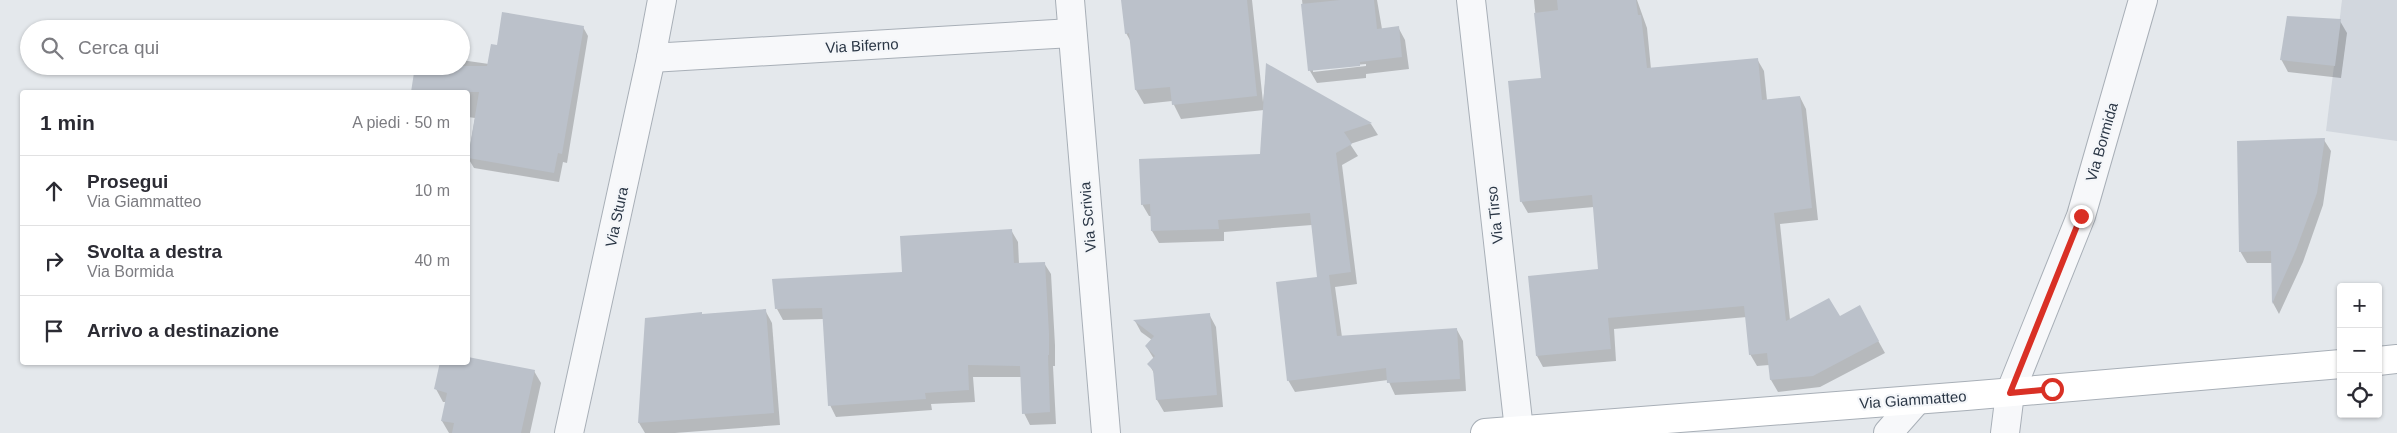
<!DOCTYPE html>
<html lang="it">
<meta charset="utf-8">
<style>
:root{--surface:#fff;--page:#f2f2f3;--text:#2b2b33;--muted:#7c7c81;--line:#e1e1e2}
body{margin:0;font-family:Arial,sans-serif;background:var(--page);color:var(--text)}
.controls{position:absolute;right:15px;bottom:15px;display:grid;overflow:hidden;border-radius:5px;box-shadow:0 1px 4px #0004}
.controls button{width:45px;height:45px;display:grid;place-items:center;padding:0;border:0;border-bottom:1px solid var(--line);background:var(--surface);color:var(--text);font:25px sans-serif}
.stop{position:absolute;width:15px;height:15px;margin:-11px;border:4px solid #d93025;border-radius:50%;background:#fff}
.stop.end{background:#d93025;border-color:#fff;box-shadow:0 1px 5px #0008}
.list{margin:0;padding:0;list-style:none}
h2{display:flex;justify-content:space-between;align-items:center;height:65px;margin:0;padding:0 20px;font-size:21px}
h2 small{font-size:16px;font-weight:400;color:var(--muted)}
.list li{display:grid;grid-template-columns:32px 1fr auto;gap:15px;align-items:center;box-sizing:border-box;height:70px;padding:0 20px;border-top:1px solid var(--line)}
.list b{display:block;font-size:19px;white-space:nowrap}
.list p{margin:0;font-size:16px;white-space:nowrap;color:var(--muted)}
.list em{font-size:16px;font-style:normal;color:var(--muted)}
.icon{flex:none;width:28px;height:28px;fill:none;stroke:currentColor;stroke-width:2;stroke-linecap:round;stroke-linejoin:round}
.map{position:relative;flex:none;width:2397px;height:433px;overflow:hidden}
.search{position:absolute;background:var(--surface);box-shadow:0 1px 4px #0004;left:20px;top:20px;width:450px;height:55px;display:flex;align-items:center;gap:12px;box-sizing:border-box;padding:0 18px;border-radius:28px;color:var(--muted);font-size:19px}
.panel{position:absolute;background:var(--surface);box-shadow:0 1px 4px #0004;left:20px;top:90px;width:450px;height:275px;border-radius:5px}
.map>svg:first-child{display:block}
.built{fill:#d2d7de}
.shadow{fill:#0003;fill-rule:evenodd}
.building{fill:#bbc1ca}
.lines{fill:none;stroke-linecap:round;stroke-linejoin:round}
.street-casing{stroke:#a8afb7;stroke-width:30}
.secondary-casing{stroke:#a8afb7;stroke-width:30}
.street{stroke:#f7f8fa;stroke-width:28}
.secondary{stroke:#fff;stroke-width:28}
.route{stroke:#d93025;stroke-width:6}
.labels{text-anchor:middle;stroke-width:4.5;stroke-linejoin:round;paint-order:stroke}
.street-label{font-size:15px;fill:#2a3645;stroke:#f4f6f9}
</style>
<div class="map">
<svg width="2397" height="433" viewBox="0 0 2397 433">
<rect width="100%" height="100%" fill="#e4e8ec"/>
<path class="built" d="M 2342,0 L 2397,0 L 2397,141 L 2326,131 Z"/>
<g class="shadow">
<path d="M 1122,0 L 1252,0 L 1263,102 L 1267,65 L 1371,124 L 1378,135 L 1350,144 L 1358,156 L 1342,165 L 1357,284 L 1335,287 L 1342,337 L 1457,330 L 1463,341 L 1466,391 L 1395,395 L 1388,380 L 1295,392 L 1288,380 L 1318,278 L 1312,225 L 1224,232 L 1224,241 L 1159,243 L 1152,231 L 1151,216 L 1149,216 L 1142,204 L 1261,155 L 1264,110 L 1181,119 L 1172,101 L 1144,104 L 1136,90 L 1131,42 L 1126,33 Z"/>
<path d="M 1302,0 L 1377,0 L 1382,29 L 1398,27 L 1405,40 L 1409,69 L 1366,74 L 1366,78 L 1317,83 L 1310,71 ZM 1366,64 L 1366,66 L 1313,72 L 1313,69 Z"/>
<path d="M 1534,0 L 1637,0 L 1647,28 L 1651,69 L 1757,59 L 1764,71 L 1767,100 L 1800,97 L 1806,109 L 1818,220 L 1780,224 L 1790,320 L 1866,319 L 1885,353 L 1820,387 L 1778,392 L 1771,380 L 1769,365 L 1757,366 L 1750,354 L 1747,317 L 1614,329 L 1616,361 L 1543,367 L 1537,356 L 1600,271 L 1594,207 L 1528,213 L 1521,201 L 1542,79 Z"/>
<path d="M 2340,21 L 2347,33 L 2341,78 L 2288,72 L 2281,59 Z"/>
<path d="M 583,27 L 588,36 L 567,163 L 563,162 L 559,182 L 474,168 L 468,158 L 475,118 L 468,117 L 468,92 L 413,92 L 417,66 L 461,66 L 461,60 L 489,64 L 498,46 Z"/>
<path d="M 2324,140 L 2331,151 L 2323,205 L 2303,262 L 2279,314 L 2273,303 L 2272,263 L 2247,263 L 2240,251 Z"/>
<path d="M 1011,230 L 1018,242 L 1019,264 L 1044,263 L 1051,274 L 1055,345 L 1055,366 L 1053,366 L 1056,424 L 1030,425 L 1024,413 L 1022,377 L 973,377 L 975,402 L 931,404 L 932,410 L 836,417 L 830,405 L 824,319 L 783,320 L 777,309 L 903,273 Z"/>
<path d="M 765,310 L 772,323 L 780,425 L 675,433 L 645,433 L 639,423 L 646,319 Z"/>
<path d="M 1209,314 L 1216,327 L 1223,407 L 1164,412 L 1157,400 L 1155,375 L 1149,364 L 1154,359 L 1146,346 L 1152,340 L 1141,332 L 1135,321 Z"/>
<path d="M 468,359 L 534,371 L 541,383 L 530,433 L 449,433 L 442,421 L 446,402 L 443,402 L 436,389 L 468,362 Z"/>
</g>
<g class="building">
<path d="M 1121,0 L 1247,0 L 1257,96 L 1172,105 L 1170,87 L 1135,90 L 1129,33 L 1125,34 Z"/>
<path d="M 1340,0 L 1374,0 L 1377,29 L 1399,26 L 1402,57 L 1360,62 L 1360,66 L 1308,71 L 1301,4 Z"/>
<path d="M 1557,0 L 1636,0 L 1638,15 L 1641,15 L 1647,68 L 1758,58 L 1762,100 L 1800,96 L 1812,208 L 1774,213 L 1786,321 L 1829,298 L 1840,316 L 1860,305 L 1879,341 L 1813,376 L 1770,380 L 1767,353 L 1749,355 L 1744,306 L 1608,318 L 1611,349 L 1536,356 L 1528,276 L 1598,269 L 1592,195 L 1520,202 L 1508,81 L 1541,78 L 1534,13 L 1558,10 Z"/>
<path d="M 502,12 L 584,26 L 562,154 L 558,153 L 554,173 L 468,158 L 479,92 L 411,92 L 415,66 L 487,66 L 491,44 L 497,45 Z"/>
<path d="M 2287,16 L 2341,19 L 2335,66 L 2280,60 Z"/>
<path d="M 1266,63 L 1372,123 L 1344,132 L 1352,144 L 1336,153 L 1351,272 L 1329,275 L 1337,336 L 1457,328 L 1460,379 L 1387,383 L 1386,368 L 1287,381 L 1276,282 L 1317,277 L 1310,213 L 1218,220 L 1219,229 L 1151,231 L 1150,204 L 1141,205 L 1139,159 L 1260,154 Z"/>
<path d="M 2325,138 L 2317,193 L 2296,250 L 2272,304 L 2271,251 L 2239,252 L 2237,141 Z"/>
<path d="M 1012,229 L 1014,263 L 1045,262 L 1049,333 L 1049,355 L 1048,355 L 1050,412 L 1022,414 L 1020,366 L 968,365 L 969,390 L 925,393 L 926,399 L 828,406 L 822,308 L 775,309 L 772,279 L 902,272 L 900,236 Z"/>
<path d="M 766,309 L 774,413 L 638,423 L 645,318 L 702,312 L 702,314 Z"/>
<path d="M 1210,313 L 1217,395 L 1156,400 L 1153,370 L 1147,364 L 1155,356 L 1145,346 L 1154,336 L 1133,320 Z"/>
<path d="M 468,357 L 535,370 L 521,433 L 452,433 L 454,423 L 441,421 L 447,393 L 434,389 L 440,362 L 468,362 Z"/>
</g>
<g class="lines">
<defs>
<g id="street">
<path d="M 1070,0 L 1106,433"/>
<path d="M 1471,0 L 1519,430"/>
<path d="M 651,58 L 1072,33"/>
<path d="M 569,433 L 651,58 L 662,0"/>
<path d="M 1888,433 L 1917,400"/>
<path d="M 2005,433 L 2010,393 L 2081,216 L 2143,0"/>
</g>
<g id="secondary">
<path d="M 2378,361 L 2397,359"/>
<path d="M 1485,433 L 1966,396 L 2341,364"/>
</g>
</defs>
<use href="#street" class="street-casing"/>
<use href="#secondary" class="secondary-casing"/>
<use href="#street" class="street"/>
<use href="#secondary" class="secondary"/>
</g>
<g class="lines">
<path class="route" d="M 2052,389 L 2010,393 L 2081,216"/>
</g>
<g class="labels">
<g class="street-label">
<text transform="translate(862 46) rotate(-3)" y="5">Via Biferno</text>
<text transform="translate(2102 142) rotate(-74)" y="5">Via Bormida</text>
<text transform="translate(1495 215) rotate(-96)" y="5">Via Tirso</text>
<text transform="translate(617 217) rotate(-78)" y="5">Via Stura</text>
<text transform="translate(1088 217) rotate(-95)" y="5">Via Scrivia</text>
<text transform="translate(1913 400) rotate(-4)" y="5">Via Giammatteo</text>
</g>
</g>
</svg>
<div class="controls">
<button>+</button>
<button>−</button>
<button><svg class="icon" aria-label="locate" viewBox="0 0 24 24"><circle cx="12" cy="12" r="6"/><path d="M12 2v4M12 18v4M2 12h4M18 12h4"/></svg></button>
</div>
<div class="stop" style="left:2052px;top:389px"></div>
<div class="stop end" style="left:2081px;top:216px"></div>
<div class="search"><svg class="icon" aria-label="search" viewBox="0 0 24 24"><circle cx="10" cy="10" r="6"/><path d="M15 15l6 6"/></svg>Cerca qui</div>
<section class="panel">
<h2>1 min<small>A piedi · 50 m</small></h2>
<ul class="list">
<li><svg class="icon" aria-label="ahead" viewBox="0 0 24 24"><path d="M12 20V5M6 11l6-6 6 6"/></svg><div><b>Prosegui</b><p>Via Giammatteo</p></div><em>10 m</em></li>
<li><svg class="icon" aria-label="right" viewBox="0 0 24 24"><path d="M7 20v-9h11M14 6l5 5-5 5"/></svg><div><b>Svolta a destra</b><p>Via Bormida</p></div><em>40 m</em></li>
<li><svg class="icon" aria-label="arrive" viewBox="0 0 24 24"><path d="M6 21V4h12l-3 4 3 4H6"/></svg><div><b>Arrivo a destinazione</b></div></li>
</ul>
</section>
</div>
